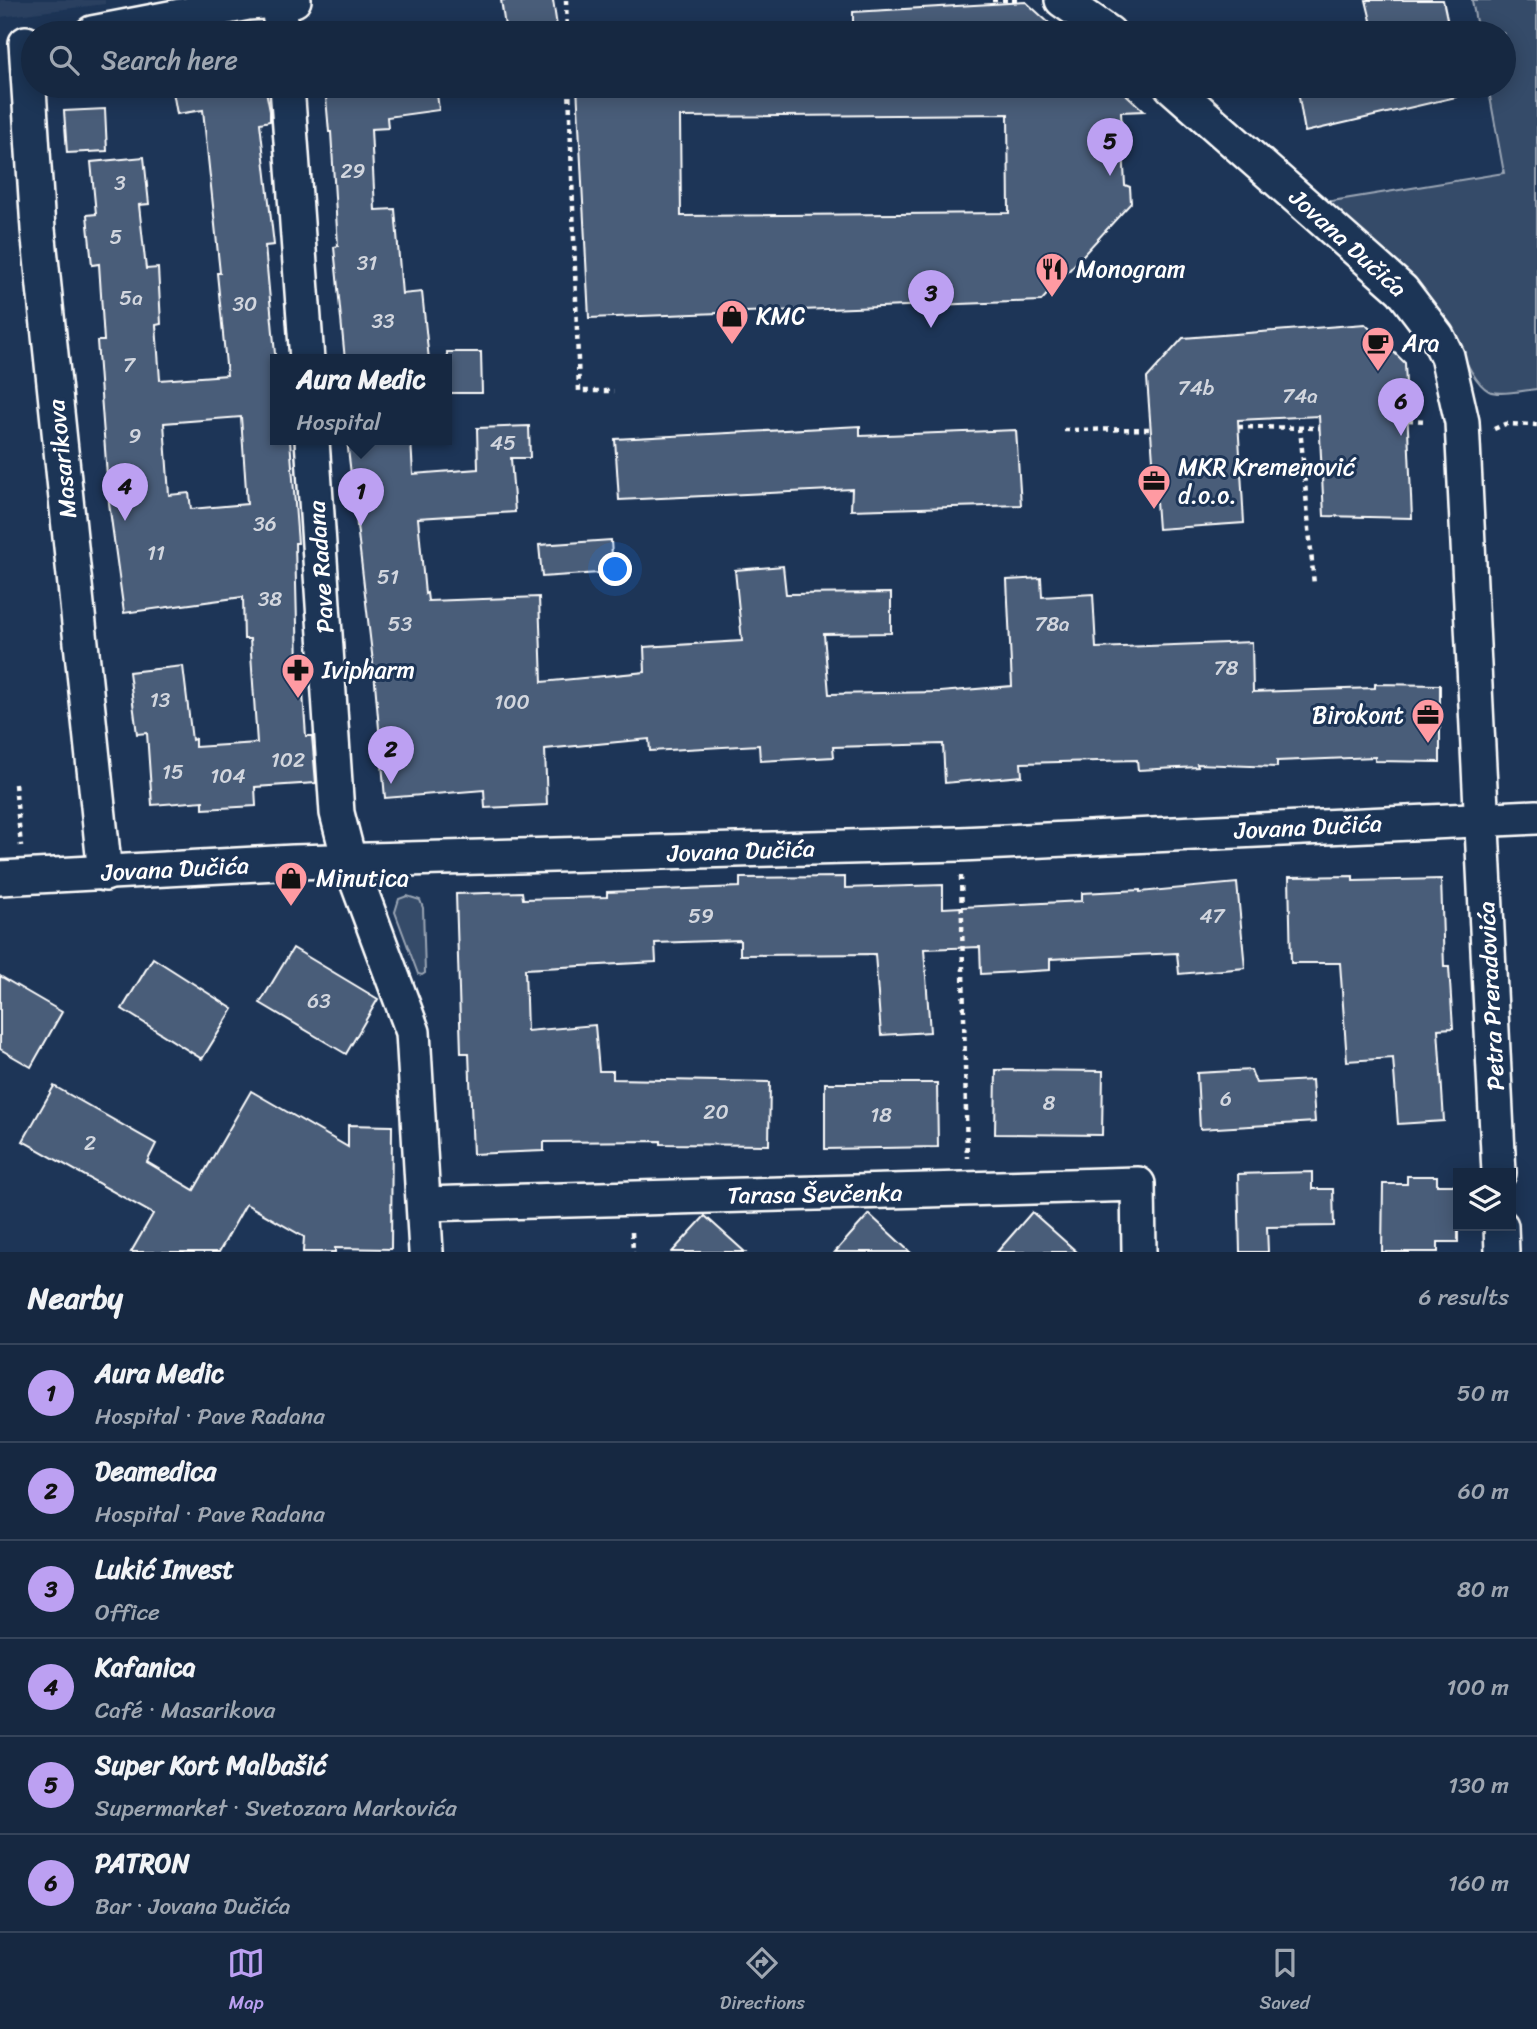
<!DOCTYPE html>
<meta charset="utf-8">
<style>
:root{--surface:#162841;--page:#23344c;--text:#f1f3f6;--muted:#9ea6b1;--line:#35445a;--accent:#bca0f2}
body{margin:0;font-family:Sriracha,sans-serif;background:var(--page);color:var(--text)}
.controls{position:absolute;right:21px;bottom:21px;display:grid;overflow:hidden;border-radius:0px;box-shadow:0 4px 18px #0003}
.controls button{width:63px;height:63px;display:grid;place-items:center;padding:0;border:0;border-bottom:2px solid var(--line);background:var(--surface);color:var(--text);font:35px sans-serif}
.you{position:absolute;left:616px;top:570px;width:24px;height:24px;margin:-18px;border:5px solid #fff;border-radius:50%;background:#1a73e8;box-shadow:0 0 0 10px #1a73e833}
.badge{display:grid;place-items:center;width:46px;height:46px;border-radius:50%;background:var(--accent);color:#111;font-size:23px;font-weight:700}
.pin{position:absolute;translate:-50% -58px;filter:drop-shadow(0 2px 4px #0008)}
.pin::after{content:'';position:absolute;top:37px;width:24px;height:21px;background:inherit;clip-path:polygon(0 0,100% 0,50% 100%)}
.popup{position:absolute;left:270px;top:354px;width:182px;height:91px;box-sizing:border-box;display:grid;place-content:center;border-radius:0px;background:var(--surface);filter:drop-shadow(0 2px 5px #0005);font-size:23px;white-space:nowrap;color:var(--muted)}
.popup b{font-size:26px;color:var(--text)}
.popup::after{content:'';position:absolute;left:50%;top:100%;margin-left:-14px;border:14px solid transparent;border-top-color:var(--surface)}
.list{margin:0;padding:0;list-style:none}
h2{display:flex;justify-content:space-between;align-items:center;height:91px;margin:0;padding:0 28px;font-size:30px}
h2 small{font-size:23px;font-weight:400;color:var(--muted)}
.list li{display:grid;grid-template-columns:46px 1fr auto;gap:21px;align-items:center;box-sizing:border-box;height:98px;padding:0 28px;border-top:2px solid var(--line)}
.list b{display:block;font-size:26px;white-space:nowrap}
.list p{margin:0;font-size:23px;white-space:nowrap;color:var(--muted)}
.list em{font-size:23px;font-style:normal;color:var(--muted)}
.icon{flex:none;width:38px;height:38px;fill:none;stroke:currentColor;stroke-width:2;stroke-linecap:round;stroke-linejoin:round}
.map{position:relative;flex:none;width:1537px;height:1252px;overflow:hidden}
.search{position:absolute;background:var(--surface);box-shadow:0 4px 18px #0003;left:21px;right:21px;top:21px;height:77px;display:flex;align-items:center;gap:18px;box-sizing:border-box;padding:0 24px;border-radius:38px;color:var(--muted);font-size:26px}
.sheet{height:679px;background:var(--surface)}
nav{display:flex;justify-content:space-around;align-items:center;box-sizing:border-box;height:98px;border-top:2px solid var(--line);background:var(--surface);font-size:19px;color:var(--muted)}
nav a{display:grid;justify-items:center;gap:4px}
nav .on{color:var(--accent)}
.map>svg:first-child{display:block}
.built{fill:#2a4161}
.green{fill:#364b69;stroke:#9aa5b4;stroke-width:2}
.building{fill:#4a5d79;stroke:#fff;stroke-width:2;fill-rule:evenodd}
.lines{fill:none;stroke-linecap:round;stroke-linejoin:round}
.minor-casing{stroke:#fff;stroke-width:38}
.path{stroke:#fff;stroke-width:4.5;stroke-dasharray:5 5;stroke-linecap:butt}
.minor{stroke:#1d3557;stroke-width:33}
.labels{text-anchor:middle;stroke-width:6;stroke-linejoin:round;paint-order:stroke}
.number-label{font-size:21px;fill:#d2d6de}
.street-label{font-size:24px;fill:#fff;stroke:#1d3557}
.poi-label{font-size:24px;fill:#fff;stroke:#1d3557;text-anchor:start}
</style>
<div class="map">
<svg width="1537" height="1252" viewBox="0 0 1537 1252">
<rect width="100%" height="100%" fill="#1d3557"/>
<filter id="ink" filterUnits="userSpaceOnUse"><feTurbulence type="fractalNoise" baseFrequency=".0143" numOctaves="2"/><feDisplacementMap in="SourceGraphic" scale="14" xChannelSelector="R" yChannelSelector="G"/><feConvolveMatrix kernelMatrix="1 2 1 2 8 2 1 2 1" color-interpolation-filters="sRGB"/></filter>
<g filter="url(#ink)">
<path class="built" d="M 0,0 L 105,0 L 105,4 L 0,17 Z"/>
<g class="green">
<path d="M 1472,0 L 1537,0 L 1537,389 C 1525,390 1499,396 1489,391 C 1469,380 1456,335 1442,314 C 1411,269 1368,237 1326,202 L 1504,173 L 1488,86 L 1504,86 L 1504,33 L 1478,33 Z"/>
<path d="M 407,896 L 420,900 L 423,908 L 425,973 L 422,975 L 418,974 L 395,912 L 399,899 Z"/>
</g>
<g class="building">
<path d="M 501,0 L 553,0 L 558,33 L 506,33 Z"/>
<path d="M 1366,0 L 1443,0 L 1450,33 L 1374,33 Z"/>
<path d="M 1026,2 L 1060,33 L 853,33 L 853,12 Z"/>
<path d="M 172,86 L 265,86 L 270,111 L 270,121 L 260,123 L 274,245 L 265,246 L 275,354 L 275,440 L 290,440 L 298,543 L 295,543 L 298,665 L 301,665 L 306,736 L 312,736 L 316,783 L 255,787 L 256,806 L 203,809 L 203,801 L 152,805 L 147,733 L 137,734 L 129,672 L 183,666 L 192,740 L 195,739 L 195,747 L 257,743 L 250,639 L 244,639 L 243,597 L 124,613 L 109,503 L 97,341 L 104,341 L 99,264 L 92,265 L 87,215 L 96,214 L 91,162 L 144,157 L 149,204 L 139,205 L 146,269 L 158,268 L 161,324 L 156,325 L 160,380 L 227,375 L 217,273 L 220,273 L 203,110 L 177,114 ZM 241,417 L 247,504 L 191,509 L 189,493 L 169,495 L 164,423 Z"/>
<path d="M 325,86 L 436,86 L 439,110 L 387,117 L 388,128 L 371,129 L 375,210 L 395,209 L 402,294 L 422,292 L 429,360 L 345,360 L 334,247 L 338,246 L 331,132 L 329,132 Z"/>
<path d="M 577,86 L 1117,86 L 1144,111 L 1121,112 L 1125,185 L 1130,187 L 1131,203 L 1041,301 L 589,318 ZM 1008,114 L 1009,213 L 681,216 L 680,117 Z"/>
<path d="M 1297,86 L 1455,86 L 1456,97 L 1305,132 Z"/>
<path d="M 105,109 L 107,151 L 67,153 L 64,111 Z"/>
<path d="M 1365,324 L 1405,363 L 1412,518 L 1324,516 L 1319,416 L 1238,420 L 1244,523 L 1158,529 L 1147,378 L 1183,338 Z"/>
<path d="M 447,352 L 481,352 L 482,393 L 447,393 Z"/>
<path d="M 529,426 L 530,458 L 511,458 L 515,512 L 418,518 L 425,594 L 427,593 L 428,601 L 539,597 L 542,682 L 645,672 L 644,647 L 742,641 L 735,570 L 783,566 L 786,594 L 891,593 L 891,633 L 824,634 L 829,694 L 940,692 L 1012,686 L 1007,580 L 1041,578 L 1042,597 L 1093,594 L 1096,648 L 1252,642 L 1253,692 L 1375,688 L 1375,684 L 1440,685 L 1440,762 L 1375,761 L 1375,757 L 1277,761 L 1277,767 L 1197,764 L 1198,767 L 1138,770 L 1137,760 L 1021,763 L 1022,776 L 945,783 L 943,744 L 833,747 L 834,757 L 760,761 L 759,745 L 650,751 L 649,739 L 545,749 L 547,805 L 485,808 L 484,790 L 385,798 L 374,671 L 347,440 L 411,440 L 413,474 L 478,469 L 477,428 Z"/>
<path d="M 860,426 L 860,436 L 1016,430 L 1021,505 L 851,510 L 852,489 L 619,500 L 615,439 Z"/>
<path d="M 611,540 L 613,572 L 542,577 L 539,545 Z"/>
<path d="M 1353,876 L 1353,881 L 1441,879 L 1444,967 L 1449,967 L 1453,1028 L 1438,1029 L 1444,1121 L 1398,1124 L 1393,1058 L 1347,1061 L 1340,963 L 1291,963 L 1289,877 Z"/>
<path d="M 845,877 L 845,888 L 943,885 L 943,908 L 1082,901 L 1082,893 L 1140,890 L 1140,892 L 1237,883 L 1245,968 L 1179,974 L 1177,953 L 1050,959 L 1050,970 L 981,974 L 980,947 L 924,949 L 930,1032 L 881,1035 L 875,954 L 740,955 L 740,940 L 655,943 L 656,962 L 525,969 L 527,1031 L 595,1025 L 599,1071 L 613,1071 L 613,1079 L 770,1082 L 769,1145 L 661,1144 L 661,1141 L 544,1142 L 544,1151 L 473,1154 L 469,1053 L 461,1053 L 456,894 L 522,892 L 523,899 L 607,897 L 607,892 L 740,887 L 740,878 Z"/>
<path d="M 293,948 L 378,999 L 346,1054 L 260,1003 Z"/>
<path d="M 153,958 L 233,1009 L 202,1059 L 122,1009 Z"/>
<path d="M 0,976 L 62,1012 L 31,1067 L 0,1049 Z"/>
<path d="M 996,1070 L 1103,1071 L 1102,1135 L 995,1134 Z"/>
<path d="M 1251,1070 L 1256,1083 L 1312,1080 L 1315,1122 L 1200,1129 L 1197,1073 Z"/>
<path d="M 825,1083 L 937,1083 L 938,1147 L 825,1149 Z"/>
<path d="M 54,1086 L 156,1144 L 147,1162 L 194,1190 L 251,1091 L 348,1147 L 348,1125 L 392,1126 L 391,1249 L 335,1248 L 335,1252 L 303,1252 L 304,1237 L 246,1204 L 219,1252 L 131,1252 L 153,1214 L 23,1141 Z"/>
<path d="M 1312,1172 L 1312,1189 L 1333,1189 L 1334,1226 L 1267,1227 L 1268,1252 L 1240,1252 L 1238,1174 Z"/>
<path d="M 1407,1176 L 1437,1176 L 1437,1185 L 1458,1185 L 1458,1242 L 1438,1242 L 1438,1252 L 1382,1252 L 1383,1184 L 1407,1184 Z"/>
<path d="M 1032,1212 L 1077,1252 L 997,1252 Z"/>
<path d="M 869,1214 L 910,1252 L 835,1252 Z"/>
<path d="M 705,1216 L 745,1252 L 672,1252 Z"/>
</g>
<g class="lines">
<defs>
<g id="minor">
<path d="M 277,0 L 282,33"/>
<path d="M 1062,0 L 1109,33"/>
<path d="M 92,33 L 248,3 L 294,0"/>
<path d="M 26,43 L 38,229 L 105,874"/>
<path d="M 287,86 L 307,360"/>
<path d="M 1171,86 L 1402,290 L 1437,336 L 1447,356 L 1462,422 L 1499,1173"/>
<path d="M 312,440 L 337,813 L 349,860 L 413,1032 L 426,1252"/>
<path d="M 0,878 L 294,862 L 960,844 L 1537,817"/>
<path d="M 424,1204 L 1138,1184 L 1139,1252"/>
<path d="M 1501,1226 L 1502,1252"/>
</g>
</defs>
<use href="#minor" class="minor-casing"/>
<g class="path">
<path d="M 566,0 L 567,33"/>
<path d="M 992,0 L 1022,0"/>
<path d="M 569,86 L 579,391 L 614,391"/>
<path d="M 1408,420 L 1428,421"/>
<path d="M 1238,427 L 1319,428"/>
<path d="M 1300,427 L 1314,585"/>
<path d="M 1494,429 L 1505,424 L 1537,425"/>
<path d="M 1064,430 L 1150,429"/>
<path d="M 15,784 L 21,846"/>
<path d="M 961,876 L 967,1158"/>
<path d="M 632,1232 L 633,1252"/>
</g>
<use href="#minor" class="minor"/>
</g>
</g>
<defs>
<symbol id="restaurant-pin" viewBox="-11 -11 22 30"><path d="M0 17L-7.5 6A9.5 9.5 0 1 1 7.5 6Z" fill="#ff9aa2" stroke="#1d3557"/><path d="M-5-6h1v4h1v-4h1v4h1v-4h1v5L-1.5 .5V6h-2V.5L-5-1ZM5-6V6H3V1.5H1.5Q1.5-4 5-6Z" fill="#111"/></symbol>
<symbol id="shop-pin" viewBox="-11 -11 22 30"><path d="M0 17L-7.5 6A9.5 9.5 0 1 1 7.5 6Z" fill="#ff9aa2" stroke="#1d3557"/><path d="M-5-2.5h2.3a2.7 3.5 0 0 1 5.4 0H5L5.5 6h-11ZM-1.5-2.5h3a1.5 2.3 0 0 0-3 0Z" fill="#111"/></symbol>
<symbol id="cafe-pin" viewBox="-11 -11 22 30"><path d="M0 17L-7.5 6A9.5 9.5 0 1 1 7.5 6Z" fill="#ff9aa2" stroke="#1d3557"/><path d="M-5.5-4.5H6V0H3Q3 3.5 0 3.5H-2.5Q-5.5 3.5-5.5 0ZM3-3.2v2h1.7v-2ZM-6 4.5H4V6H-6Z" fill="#111"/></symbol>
<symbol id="office-pin" viewBox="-11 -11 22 30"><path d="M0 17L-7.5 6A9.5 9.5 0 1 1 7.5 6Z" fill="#ff9aa2" stroke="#1d3557"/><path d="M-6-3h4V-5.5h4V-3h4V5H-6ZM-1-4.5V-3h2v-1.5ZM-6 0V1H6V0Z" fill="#111"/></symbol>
<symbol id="pharmacy-pin" viewBox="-11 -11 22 30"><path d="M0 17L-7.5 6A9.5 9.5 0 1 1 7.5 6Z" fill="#ff9aa2" stroke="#1d3557"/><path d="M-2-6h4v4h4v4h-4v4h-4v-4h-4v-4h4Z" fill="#111"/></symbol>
</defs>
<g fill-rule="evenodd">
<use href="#restaurant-pin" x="1033" y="250" width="38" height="52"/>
<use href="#shop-pin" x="713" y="297" width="38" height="52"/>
<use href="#cafe-pin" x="1359" y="324" width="38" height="52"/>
<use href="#office-pin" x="1135" y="462" width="38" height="52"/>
<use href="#pharmacy-pin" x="279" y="651" width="38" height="52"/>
<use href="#office-pin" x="1409" y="696" width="38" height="52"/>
<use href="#shop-pin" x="272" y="859" width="38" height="52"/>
</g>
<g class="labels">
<g class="number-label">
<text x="353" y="178">29</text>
<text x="120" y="190">3</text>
<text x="116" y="244">5</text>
<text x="367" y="270">31</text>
<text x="131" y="305">5a</text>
<text x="245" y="311">30</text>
<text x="383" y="328">33</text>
<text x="129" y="372">7</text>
<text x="1196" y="395">74b</text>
<text x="1300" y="403">74a</text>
<text x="135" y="443">9</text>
<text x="503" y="450">45</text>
<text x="265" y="531">36</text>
<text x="156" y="560">11</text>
<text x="388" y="584">51</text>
<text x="270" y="606">38</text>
<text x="400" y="631">53</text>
<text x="1052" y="631">78a</text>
<text x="1226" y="675">78</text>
<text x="160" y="707">13</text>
<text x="512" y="709">100</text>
<text x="288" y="767">102</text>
<text x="173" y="779">15</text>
<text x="228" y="783">104</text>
<text x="701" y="923">59</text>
<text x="1212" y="923">47</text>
<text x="319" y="1008">63</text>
<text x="1226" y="1106">6</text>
<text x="1049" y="1110">8</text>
<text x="716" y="1119">20</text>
<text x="881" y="1122">18</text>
<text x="90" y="1150">2</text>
</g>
<g class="street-label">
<text transform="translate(1348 243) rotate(42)" y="8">Jovana Dučića</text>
<text transform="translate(62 459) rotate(-96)" y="8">Masarikova</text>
<text transform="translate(321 567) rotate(-94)" y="8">Pave Radana</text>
<text transform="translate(1308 827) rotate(-3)" y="8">Jovana Dučića</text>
<text transform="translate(741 851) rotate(-2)" y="8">Jovana Dučića</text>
<text transform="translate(175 869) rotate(-3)" y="8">Jovana Dučića</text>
<text transform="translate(1491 996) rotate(-93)" y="8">Petra Preradovića</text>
<text transform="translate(815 1194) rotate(-1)" y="8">Tarasa Ševčenka</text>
</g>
<g class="poi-label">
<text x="1076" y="277">Monogram</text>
<text x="756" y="324">KMC</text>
<text x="1402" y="351">Ara</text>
<text x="1178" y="475">MKR Kremenović<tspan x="1178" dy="28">d.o.o.</tspan></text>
<text x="322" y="678">Ivipharm</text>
<text x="1404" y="723" text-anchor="end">Birokont</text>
<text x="316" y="886">Minutica</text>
</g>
</g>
</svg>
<div class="controls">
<button><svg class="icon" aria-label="layers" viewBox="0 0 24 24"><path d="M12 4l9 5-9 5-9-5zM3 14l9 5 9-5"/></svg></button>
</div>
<div class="you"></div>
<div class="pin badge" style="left:361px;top:526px">1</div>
<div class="popup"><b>Aura Medic</b>Hospital</div>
<div class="pin badge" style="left:391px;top:784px">2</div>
<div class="pin badge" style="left:931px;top:328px">3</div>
<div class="pin badge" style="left:125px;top:521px">4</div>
<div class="pin badge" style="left:1110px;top:176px">5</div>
<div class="pin badge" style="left:1401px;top:436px">6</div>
<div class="search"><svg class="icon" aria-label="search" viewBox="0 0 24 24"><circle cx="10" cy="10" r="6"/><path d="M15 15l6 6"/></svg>Search here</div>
</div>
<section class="sheet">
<h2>Nearby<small>6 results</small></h2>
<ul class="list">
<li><span class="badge">1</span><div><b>Aura Medic</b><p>Hospital · Pave Radana</p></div><em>50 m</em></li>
<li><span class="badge">2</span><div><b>Deamedica</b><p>Hospital · Pave Radana</p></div><em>60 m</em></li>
<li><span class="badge">3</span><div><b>Lukić Invest</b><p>Office</p></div><em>80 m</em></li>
<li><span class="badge">4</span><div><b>Kafanica</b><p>Café · Masarikova</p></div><em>100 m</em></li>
<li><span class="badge">5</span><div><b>Super Kort Malbašić</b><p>Supermarket · Svetozara Markovića</p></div><em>130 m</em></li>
<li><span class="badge">6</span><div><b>PATRON</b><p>Bar · Jovana Dučića</p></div><em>160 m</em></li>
</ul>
</section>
<nav>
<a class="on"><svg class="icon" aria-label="map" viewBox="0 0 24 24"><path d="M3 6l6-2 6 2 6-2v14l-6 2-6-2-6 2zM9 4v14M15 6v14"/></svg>Map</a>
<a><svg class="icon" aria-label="directions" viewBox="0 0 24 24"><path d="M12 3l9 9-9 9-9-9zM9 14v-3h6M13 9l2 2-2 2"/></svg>Directions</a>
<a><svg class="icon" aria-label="saved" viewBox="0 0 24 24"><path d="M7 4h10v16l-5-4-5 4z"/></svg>Saved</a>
</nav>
